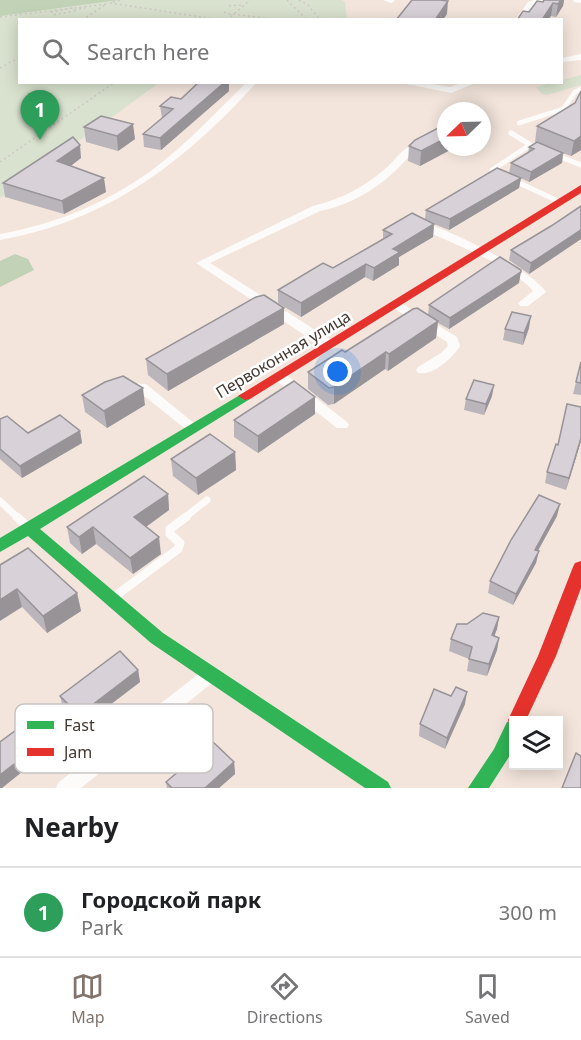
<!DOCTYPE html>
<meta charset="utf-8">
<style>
:root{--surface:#fff;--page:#f6f6f6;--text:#202124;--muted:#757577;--line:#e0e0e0;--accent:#81746c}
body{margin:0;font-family:"Noto Sans",sans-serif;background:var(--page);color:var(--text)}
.controls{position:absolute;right:18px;bottom:18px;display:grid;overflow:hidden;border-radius:0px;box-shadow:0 3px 15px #0003}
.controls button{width:54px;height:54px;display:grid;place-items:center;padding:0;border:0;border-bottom:2px solid var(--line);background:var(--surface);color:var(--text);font:30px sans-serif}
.compass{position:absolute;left:437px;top:102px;width:54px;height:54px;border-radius:50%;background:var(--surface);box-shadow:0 3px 15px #0003;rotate:247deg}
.you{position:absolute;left:338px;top:372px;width:21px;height:21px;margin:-15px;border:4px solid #fff;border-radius:50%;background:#1a73e8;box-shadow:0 0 0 9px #1a73e833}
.badge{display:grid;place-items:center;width:39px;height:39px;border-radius:50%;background:var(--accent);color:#fff;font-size:20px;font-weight:700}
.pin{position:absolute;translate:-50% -50px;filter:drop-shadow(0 2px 3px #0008)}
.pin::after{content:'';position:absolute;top:32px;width:21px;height:18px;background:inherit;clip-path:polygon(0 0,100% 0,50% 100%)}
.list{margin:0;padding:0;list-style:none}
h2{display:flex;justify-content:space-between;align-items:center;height:78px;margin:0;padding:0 24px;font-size:26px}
h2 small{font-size:20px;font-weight:400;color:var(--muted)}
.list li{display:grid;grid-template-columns:39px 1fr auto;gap:18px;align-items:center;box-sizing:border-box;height:90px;padding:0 24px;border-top:2px solid var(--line)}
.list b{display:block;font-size:22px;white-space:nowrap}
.list p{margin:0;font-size:20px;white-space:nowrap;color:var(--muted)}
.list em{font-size:20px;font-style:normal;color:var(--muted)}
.icon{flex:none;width:33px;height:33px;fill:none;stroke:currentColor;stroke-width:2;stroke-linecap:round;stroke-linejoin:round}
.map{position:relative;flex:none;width:581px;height:788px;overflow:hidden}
.search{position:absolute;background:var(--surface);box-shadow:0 3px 15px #0003;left:18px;right:18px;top:18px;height:66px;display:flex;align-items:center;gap:15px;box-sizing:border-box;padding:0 21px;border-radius:0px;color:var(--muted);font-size:22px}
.sheet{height:168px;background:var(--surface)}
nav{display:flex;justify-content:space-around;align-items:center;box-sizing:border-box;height:84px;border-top:2px solid var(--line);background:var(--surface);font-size:16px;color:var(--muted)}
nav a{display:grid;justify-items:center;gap:3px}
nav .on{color:var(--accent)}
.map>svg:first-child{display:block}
.green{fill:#d9e2ce}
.forest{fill:#c1d2b7}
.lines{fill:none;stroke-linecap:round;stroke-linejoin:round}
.path{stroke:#cfc8c6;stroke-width:1.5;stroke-dasharray:2 3;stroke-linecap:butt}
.lane-far3{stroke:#fdfbfa;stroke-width:4.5}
.lane-far2{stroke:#fdfbfa;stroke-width:5}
.lane-far1{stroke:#fdfbfa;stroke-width:7}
.lane{stroke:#fdfbfa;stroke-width:9}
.street{fill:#fdfbfa;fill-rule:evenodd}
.fast{fill:#30b455;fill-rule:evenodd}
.jam{fill:#e5322d;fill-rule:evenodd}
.wall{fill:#bab5ba}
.shaded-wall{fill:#979397}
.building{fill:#d8d2d8;stroke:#979397;stroke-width:1.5}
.labels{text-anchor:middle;stroke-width:5;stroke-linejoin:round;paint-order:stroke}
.street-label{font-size:16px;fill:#44372f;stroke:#fff}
.key{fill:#fff;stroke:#c7c3c1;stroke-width:1.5}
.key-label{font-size:16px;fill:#44372f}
</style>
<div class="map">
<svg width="581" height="788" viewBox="0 0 581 788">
<rect width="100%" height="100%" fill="#f3e5dc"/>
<g class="green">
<path d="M 0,0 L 341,0 L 345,2 L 347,19 L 20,20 L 20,82 L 159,83 L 0,198 Z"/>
<path d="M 581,75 L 581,85 L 547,95 L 542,94 L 536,87 Z"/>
</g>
<g class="forest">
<path d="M 0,0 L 118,0 L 0,16 Z"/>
<path d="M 15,254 L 28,259 L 34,270 L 0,287 L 0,261 Z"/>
</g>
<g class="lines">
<g class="path">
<path d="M 287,0 L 307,20"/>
<path d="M 299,0 L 308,5 L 320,20"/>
<path d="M 113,2 L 121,0"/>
<path d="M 110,3 L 221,20"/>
<path d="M 229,6 L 241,5"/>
<path d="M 74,10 L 85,8"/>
<path d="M 51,12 L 72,8 L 75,11 L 53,15"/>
<path d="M 224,12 L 232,15"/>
<path d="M 233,14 L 279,20"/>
<path d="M 0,17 L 107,4"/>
<path d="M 82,20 L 105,5"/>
<path d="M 227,20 L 250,0"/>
<path d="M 0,68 L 20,57"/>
<path d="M 0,162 L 115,82"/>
</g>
<g class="lane-far3">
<path d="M 519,123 L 563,109 L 575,92 L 581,89"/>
<path d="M 511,133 L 514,135"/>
</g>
<g class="lane-far2">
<path d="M 511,133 L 534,147"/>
<path d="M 555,155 L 581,165"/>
<path d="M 500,174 L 492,170 L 530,145"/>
<path d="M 513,180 L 560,202"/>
</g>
<g class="lane-far1">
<path d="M 0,501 L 18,518"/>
<path d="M 184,518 L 207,500"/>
</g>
<g class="lane">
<path d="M 17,517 L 27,526"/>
<path d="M 114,597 L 178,549 L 180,543 L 170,534 L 170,529 L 186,517"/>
</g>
<g class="street">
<path d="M 383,0 L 394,0 L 395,1 L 391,3 Z"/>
<path d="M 533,0 L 543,0 L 534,6 L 523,20 L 515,20 L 528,2 Z"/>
<path d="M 573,0 L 581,0 L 581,3 L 574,2 Z"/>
<path d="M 581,54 L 581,60 L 562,62 L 562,58 Z"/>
<path d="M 247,82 L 257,82 C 185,162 108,221 0,240 L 0,234 C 56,224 110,202 156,167 C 189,142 217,111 247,82 Z"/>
<path d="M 397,82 L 421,82 L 450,87 L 464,82 L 478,82 L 451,93 Z"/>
<path d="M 409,147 L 414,150 C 391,180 357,204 320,211 L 210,263 L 334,342 L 335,345 L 334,348 L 324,348 L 196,263 L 313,206 C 341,199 363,188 385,169 C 393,163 400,151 409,147 Z"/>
<path d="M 419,221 C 448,229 529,268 546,292 L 528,306 L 520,306 L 518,303 L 533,291 C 513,265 446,241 415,226 L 414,224 Z"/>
<path d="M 396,300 L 457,337 L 460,346 C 452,358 434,376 418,373 L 416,370 L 418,367 L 441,353 L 448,346 L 447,342 L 392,307 L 390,304 Z"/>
<path d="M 279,372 L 284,373 L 347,422 L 349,425 L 347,428 L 337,428 L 274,379 L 272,376 Z"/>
<path d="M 123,383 L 146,384 L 200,428 L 198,431 L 188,431 L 138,391 L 118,390 L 116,387 Z"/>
<path d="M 211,667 L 217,669 L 220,674 L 217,679 L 81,788 L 56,788 L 59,782 L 205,669 Z"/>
</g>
<g class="fast">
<path d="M 245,392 L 252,396 L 250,399 L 40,529 L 163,633 L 388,782 L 391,788 L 365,788 L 151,643 L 28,536 L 0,552 L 0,538 Z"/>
<path d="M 514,720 L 516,720 L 514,720 L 514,749 L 489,788 L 468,788 L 494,749 L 507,722 Z"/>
</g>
<g class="jam">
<path d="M 581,185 L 581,193 L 250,399 L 245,400 L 238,396 Z"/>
<path d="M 581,561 L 581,588 L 556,656 L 526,720 L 514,720 L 514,727 L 510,726 L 508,720 L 538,656 L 573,567 L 575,563 Z"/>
</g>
</g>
<g class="wall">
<path d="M 564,0 L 563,6 L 556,17 L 529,12 L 543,2 Z"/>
<path d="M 199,82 L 229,82 L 229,91 L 161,150 L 144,147 L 143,134 L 162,118 L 160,106 L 181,99 Z"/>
<path d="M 581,91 L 581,150 L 571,156 L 563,153 L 562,163 L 529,182 L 521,178 L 519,188 L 449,230 L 434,224 L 433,237 L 399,257 L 399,265 L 373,281 L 365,277 L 301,317 L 278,303 L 278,290 L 333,268 L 383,239 L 383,230 L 425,219 L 426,210 L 519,177 L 509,173 L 511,163 L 528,153 L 529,147 L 537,142 L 535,142 L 537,126 L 575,103 Z"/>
<path d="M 84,127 L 135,139 L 118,151 L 86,142 Z"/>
<path d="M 409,146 L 446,147 L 452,147 L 452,149 L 420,166 L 408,161 Z"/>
<path d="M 81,158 L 70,166 L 106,192 L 64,214 L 5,197 L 3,183 Z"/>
<path d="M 581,206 L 581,239 L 529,274 L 509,260 L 511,250 L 551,226 Z"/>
<path d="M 519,283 L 449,329 L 438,323 L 436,338 L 388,371 L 385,369 L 334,404 L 328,405 L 308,389 L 308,372 L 345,352 L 428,315 L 429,305 Z"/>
<path d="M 284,324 L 168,391 L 148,375 L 146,359 Z"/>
<path d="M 529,328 L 523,345 L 503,340 L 505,329 Z"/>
<path d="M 581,362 L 581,395 L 573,394 Z"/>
<path d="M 82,395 L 145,405 L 107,428 L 85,412 Z"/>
<path d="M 492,396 L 484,415 L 464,410 L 466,399 Z"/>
<path d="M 315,414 L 258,453 L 234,437 L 234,420 Z"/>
<path d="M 0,419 L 28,433 L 80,431 L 82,443 L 22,478 L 0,459 Z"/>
<path d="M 581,441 L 566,490 L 545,483 L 547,472 L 558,445 Z"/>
<path d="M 235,452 L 236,470 L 198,495 L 173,476 L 171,459 Z"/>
<path d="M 168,494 L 169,510 L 146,527 L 161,554 L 133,574 L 96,544 L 82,554 L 70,543 L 67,527 Z"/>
<path d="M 557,516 L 538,551 L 536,563 L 513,605 L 488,593 L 490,581 Z"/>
<path d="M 0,565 L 77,593 L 81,611 L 47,633 L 22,607 Z"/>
<path d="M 499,617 L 497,629 L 494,636 L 499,638 L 497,650 L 487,676 L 467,671 L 469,659 L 449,651 L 451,639 L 467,624 Z"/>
<path d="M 138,670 L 140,682 L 81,727 L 63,708 L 60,696 Z"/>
<path d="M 451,696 L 465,704 L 445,749 L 419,736 L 420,724 Z"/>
<path d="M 234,762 L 235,774 L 219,788 L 167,788 L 166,782 Z"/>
</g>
<g class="shaded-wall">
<path d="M 561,0 L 564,0 L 563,6 L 556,17 L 558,4 Z"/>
<path d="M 448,1 L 447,14 L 443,20 L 435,20 Z"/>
<path d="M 553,3 L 551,16 L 548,20 L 542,20 Z"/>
<path d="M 225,82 L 229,82 L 229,91 L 161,150 L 160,138 Z"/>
<path d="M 133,124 L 135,139 L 118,151 L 117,136 Z"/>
<path d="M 581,136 L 581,150 L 571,156 L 574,141 Z"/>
<path d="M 446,138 L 446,147 L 452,147 L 452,149 L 420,166 L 421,151 Z"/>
<path d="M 80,145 L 81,158 L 59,175 L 57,161 Z"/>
<path d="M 563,153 L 562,163 L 529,182 L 531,172 Z"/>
<path d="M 104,178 L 106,192 L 64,214 L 62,201 Z"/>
<path d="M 521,178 L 519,188 L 449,230 L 450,219 Z"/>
<path d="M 434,224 L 433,237 L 399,257 L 399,265 L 373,281 L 374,268 L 393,249 Z"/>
<path d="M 581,230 L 581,239 L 529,274 L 531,263 Z"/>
<path d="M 366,264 L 365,277 L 301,317 L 301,303 Z"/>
<path d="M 521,272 L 519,283 L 449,329 L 450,318 Z"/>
<path d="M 284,308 L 284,324 L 168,391 L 167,374 Z"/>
<path d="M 531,316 L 529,328 L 523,345 L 524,333 Z"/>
<path d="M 438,321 L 436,338 L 388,371 L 389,354 Z"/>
<path d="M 386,352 L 385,369 L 334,404 L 334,387 Z"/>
<path d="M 494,385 L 492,396 L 484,415 L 486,404 Z"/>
<path d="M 143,388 L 145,405 L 107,428 L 104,411 Z"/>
<path d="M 315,397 L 315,414 L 258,453 L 258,436 Z"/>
<path d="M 80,431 L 82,443 L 22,478 L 20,466 Z"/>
<path d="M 581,438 L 581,441 L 566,490 L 569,478 Z"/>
<path d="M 235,452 L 236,470 L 198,495 L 196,478 Z"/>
<path d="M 168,494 L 169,510 L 136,534 L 134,517 Z"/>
<path d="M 560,504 L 557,516 L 532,561 L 535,550 Z"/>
<path d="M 93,527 L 96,544 L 82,554 L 79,537 Z"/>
<path d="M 159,537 L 161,554 L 133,574 L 130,558 Z"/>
<path d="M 539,551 L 536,563 L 513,605 L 516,594 Z"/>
<path d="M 17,589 L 22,607 L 0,621 L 0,600 Z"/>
<path d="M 77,593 L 81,611 L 47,633 L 43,616 Z"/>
<path d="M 499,617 L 497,629 L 490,647 L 492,635 Z"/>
<path d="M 499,638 L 497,650 L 487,676 L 489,664 Z"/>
<path d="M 138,670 L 140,682 L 81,727 L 79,715 Z"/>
<path d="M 467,692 L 465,704 L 445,749 L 447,738 Z"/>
<path d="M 44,741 L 47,752 L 2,788 L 0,788 L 0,775 Z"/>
<path d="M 234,762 L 235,774 L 219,788 L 205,788 Z"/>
</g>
<g class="building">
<path d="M 412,0 L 440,0 L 448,1 L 435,20 L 396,20 Z"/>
<path d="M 544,0 L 561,0 L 558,4 L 553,3 L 542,20 L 517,20 L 523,11 L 529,12 L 537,1 L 543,2 Z"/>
<path d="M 199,82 L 225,82 L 160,138 L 143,134 L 173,109 L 160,106 L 171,97 L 181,99 Z"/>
<path d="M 581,91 L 581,136 L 574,141 L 537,126 L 575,103 Z"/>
<path d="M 101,116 L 133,124 L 117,136 L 84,127 Z"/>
<path d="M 438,128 L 446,131 L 446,138 L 421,151 L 409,146 L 415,140 Z"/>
<path d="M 73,137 L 80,145 L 57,161 L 104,178 L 62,201 L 3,183 Z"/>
<path d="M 537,142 L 563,153 L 531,172 L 511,163 L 534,149 L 529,147 Z"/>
<path d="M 497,168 L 521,178 L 450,219 L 426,210 Z"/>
<path d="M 581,206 L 581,230 L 531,263 L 511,250 L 551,226 Z"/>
<path d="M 412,213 L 434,224 L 393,249 L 400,252 L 374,268 L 366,264 L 301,303 L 278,290 L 323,263 L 333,268 L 392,234 L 383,230 Z"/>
<path d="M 500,257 L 521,270 L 521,272 L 450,318 L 429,305 Z"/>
<path d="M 264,295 L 284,308 L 167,374 L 146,359 L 256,297 Z"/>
<path d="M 417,308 L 438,321 L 389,354 L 386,352 L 334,387 L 329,388 L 308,372 L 342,350 L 345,352 L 413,309 Z"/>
<path d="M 512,312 L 531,316 L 524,333 L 505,329 Z"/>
<path d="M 581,362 L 581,383 L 576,382 Z"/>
<path d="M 123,376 L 143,388 L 104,411 L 82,395 L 105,382 Z"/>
<path d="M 474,380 L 494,385 L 486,404 L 466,399 Z"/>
<path d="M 294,381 L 315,397 L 258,436 L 234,420 Z"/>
<path d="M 567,404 L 581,407 L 581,438 L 569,478 L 547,472 L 556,444 L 558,445 Z"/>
<path d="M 60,415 L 80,431 L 20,466 L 0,449 L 0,419 L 7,416 L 28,433 Z"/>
<path d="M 210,434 L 235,452 L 196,478 L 171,459 Z"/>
<path d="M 144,476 L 168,494 L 134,517 L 159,537 L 130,558 L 93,527 L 79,537 L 67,527 Z"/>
<path d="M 539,495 L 560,504 L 535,550 L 539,551 L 516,594 L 490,581 L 511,540 Z"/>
<path d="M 28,548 L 77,593 L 43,616 L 17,589 L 0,600 L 0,565 Z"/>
<path d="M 483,613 L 499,617 L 492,635 L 499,638 L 489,664 L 469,659 L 472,647 L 451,639 L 457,624 L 467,624 Z"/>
<path d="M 120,651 L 138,670 L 79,715 L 60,696 Z"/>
<path d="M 456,687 L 467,692 L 447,738 L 420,724 L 434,689 L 451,696 Z"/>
<path d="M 27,722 L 44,741 L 0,775 L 0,742 Z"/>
<path d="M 213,742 L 234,762 L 205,788 L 172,788 L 166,782 Z"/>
<path d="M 576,753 L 581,756 L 581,788 L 562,788 Z"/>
</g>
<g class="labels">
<g class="street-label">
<text transform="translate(283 354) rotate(-31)" y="6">Первоконная улица</text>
</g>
</g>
<rect x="15" y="704" width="198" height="69" rx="9" class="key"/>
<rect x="27" y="721" width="27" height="8" fill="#30b455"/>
<rect x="27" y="748" width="27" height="8" fill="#e5322d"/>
<g class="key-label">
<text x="64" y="731">Fast</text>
<text x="64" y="758">Jam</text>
</g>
</svg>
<div class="controls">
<button><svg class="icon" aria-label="layers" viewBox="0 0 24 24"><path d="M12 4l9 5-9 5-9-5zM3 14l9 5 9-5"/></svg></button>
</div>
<svg class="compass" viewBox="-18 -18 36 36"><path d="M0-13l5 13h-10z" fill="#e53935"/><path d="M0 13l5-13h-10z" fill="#757577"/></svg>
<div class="you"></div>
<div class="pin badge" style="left:40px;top:140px;background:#2e9e5b">1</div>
<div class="search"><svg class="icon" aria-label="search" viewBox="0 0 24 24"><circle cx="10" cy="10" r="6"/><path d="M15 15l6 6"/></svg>Search here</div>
</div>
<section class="sheet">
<h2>Nearby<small></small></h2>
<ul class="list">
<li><span class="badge" style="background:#2e9e5b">1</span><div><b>Городской парк</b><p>Park</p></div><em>300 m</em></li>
</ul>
</section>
<nav>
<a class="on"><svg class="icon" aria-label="map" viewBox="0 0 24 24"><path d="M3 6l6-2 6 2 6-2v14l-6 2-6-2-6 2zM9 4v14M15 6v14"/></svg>Map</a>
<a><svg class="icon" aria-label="directions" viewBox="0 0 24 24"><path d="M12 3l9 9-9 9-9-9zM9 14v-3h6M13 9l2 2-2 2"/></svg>Directions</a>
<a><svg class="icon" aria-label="saved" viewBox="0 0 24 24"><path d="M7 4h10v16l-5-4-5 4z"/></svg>Saved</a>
</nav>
